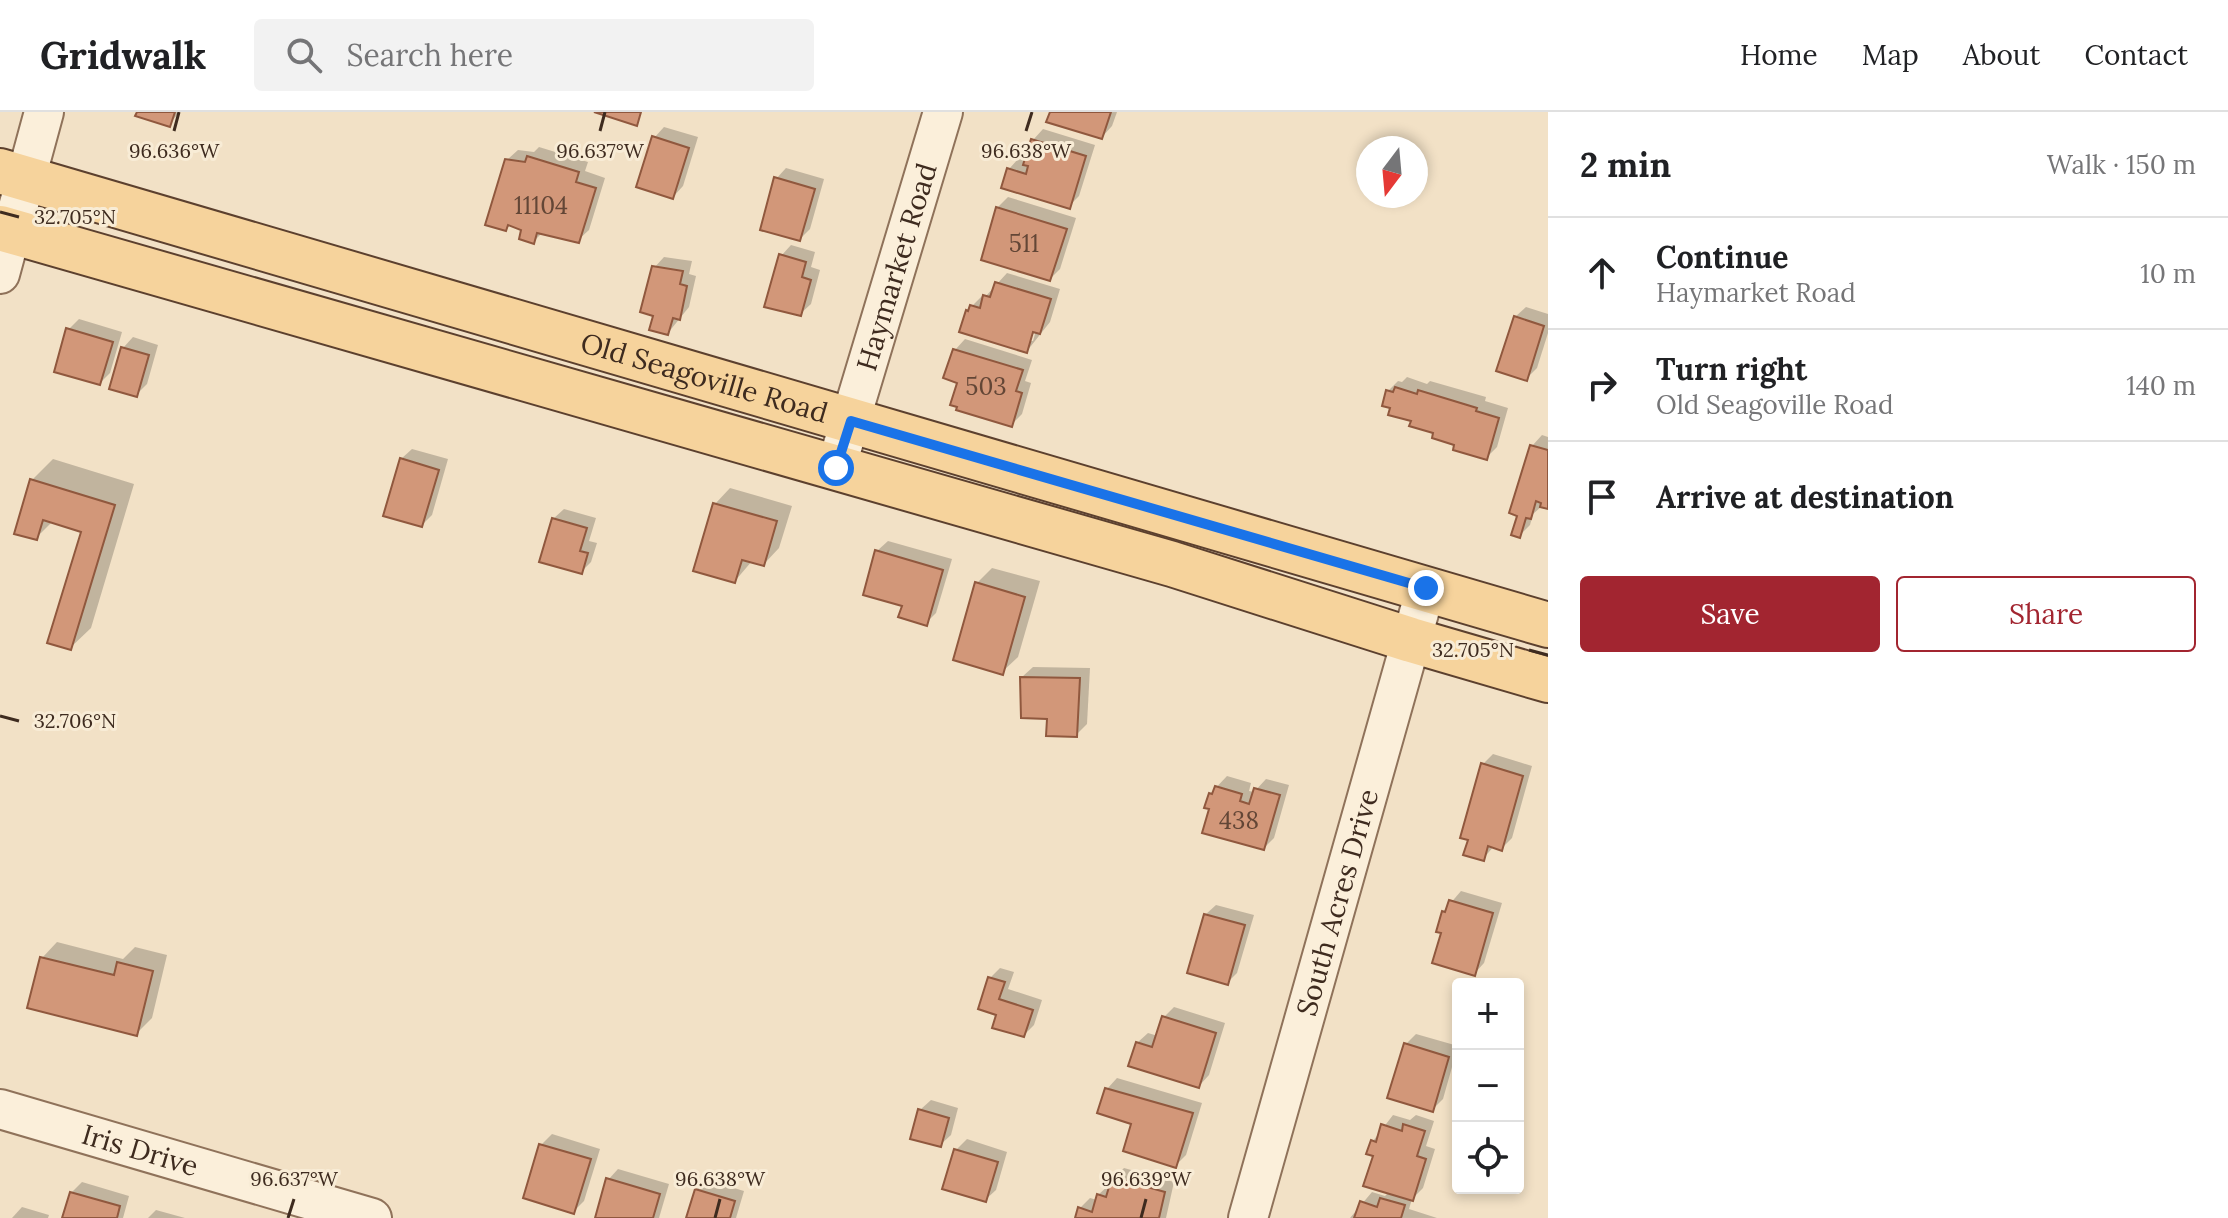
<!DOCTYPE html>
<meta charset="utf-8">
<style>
:root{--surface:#fff;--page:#f2f2f2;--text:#202124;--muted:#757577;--line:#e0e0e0;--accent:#a22530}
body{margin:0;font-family:Lora,serif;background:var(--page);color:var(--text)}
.controls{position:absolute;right:24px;bottom:24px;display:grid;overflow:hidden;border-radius:8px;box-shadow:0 4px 12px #0003}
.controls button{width:72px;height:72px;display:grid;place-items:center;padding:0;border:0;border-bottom:2px solid var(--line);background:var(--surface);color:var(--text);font:40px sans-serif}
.compass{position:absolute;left:1356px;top:24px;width:72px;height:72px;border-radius:50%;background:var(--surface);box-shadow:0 4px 12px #0003;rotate:196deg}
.stop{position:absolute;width:24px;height:24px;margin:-18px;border:6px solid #1a73e8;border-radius:50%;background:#fff}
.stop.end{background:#1a73e8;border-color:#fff;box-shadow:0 2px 8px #0008}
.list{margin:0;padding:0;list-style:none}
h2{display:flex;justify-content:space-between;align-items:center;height:104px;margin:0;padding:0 32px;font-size:34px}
h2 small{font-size:26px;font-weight:400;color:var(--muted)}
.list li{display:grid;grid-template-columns:52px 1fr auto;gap:24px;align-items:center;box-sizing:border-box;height:112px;padding:0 32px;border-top:2px solid var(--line)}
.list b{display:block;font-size:30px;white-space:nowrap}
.list p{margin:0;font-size:26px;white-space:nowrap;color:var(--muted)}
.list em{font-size:26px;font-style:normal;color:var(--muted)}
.actions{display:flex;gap:16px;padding:24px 32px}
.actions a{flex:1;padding:18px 0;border:2px solid var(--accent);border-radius:8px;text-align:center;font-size:28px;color:var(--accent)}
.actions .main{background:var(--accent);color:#fff}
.icon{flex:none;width:44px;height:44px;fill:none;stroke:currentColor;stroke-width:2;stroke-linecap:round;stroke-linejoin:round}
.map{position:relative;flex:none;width:1548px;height:1106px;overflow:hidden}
header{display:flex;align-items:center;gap:48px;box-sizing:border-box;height:112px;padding:0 40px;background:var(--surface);border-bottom:2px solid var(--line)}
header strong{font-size:38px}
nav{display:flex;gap:44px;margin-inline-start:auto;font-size:28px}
.search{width:560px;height:72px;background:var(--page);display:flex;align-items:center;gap:20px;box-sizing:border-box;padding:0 28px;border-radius:8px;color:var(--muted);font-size:30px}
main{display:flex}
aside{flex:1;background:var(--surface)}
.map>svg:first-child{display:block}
.shadow{fill:#0003;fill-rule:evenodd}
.building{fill:#d29779;stroke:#90583e;stroke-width:2}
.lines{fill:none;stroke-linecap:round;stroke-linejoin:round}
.minor-casing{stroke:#8f725a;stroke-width:42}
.major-casing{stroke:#5c402e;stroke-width:48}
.minor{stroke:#fbefda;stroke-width:38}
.major{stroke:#f6d39c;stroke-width:44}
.route{stroke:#1a73e8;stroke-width:10}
.ticks{fill:none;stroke:#3e2b1f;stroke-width:3}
.labels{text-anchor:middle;stroke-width:6;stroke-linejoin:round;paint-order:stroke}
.number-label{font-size:24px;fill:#634636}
.street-label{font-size:28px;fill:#3e2b1f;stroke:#f8ecd6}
.ticks-label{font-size:20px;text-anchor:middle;fill:#3e2b1f;stroke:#f8ecd6;stroke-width:6;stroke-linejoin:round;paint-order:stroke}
</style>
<header>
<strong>Gridwalk</strong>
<div class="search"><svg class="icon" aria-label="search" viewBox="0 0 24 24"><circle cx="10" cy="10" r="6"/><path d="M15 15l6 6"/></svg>Search here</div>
<nav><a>Home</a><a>Map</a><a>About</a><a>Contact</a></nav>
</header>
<main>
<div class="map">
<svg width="1548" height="1106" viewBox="0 0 1548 1106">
<rect width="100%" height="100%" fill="#f2e1c6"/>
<g class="shadow">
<path d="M 139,0 L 180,0 L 169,12 Z"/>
<path d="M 1052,0 L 1117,0 L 1112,14 L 1102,25 Z"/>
<path d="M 664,15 L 698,25 L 683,74 L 673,85 L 654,26 Z"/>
<path d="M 1043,17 L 1095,33 L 1079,84 L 1069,94 L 1009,57 L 1019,46 L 1026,49 L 1033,28 Z"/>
<path d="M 539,35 L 588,50 L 585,59 L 605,66 L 589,118 L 578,128 L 543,120 L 533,130 L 524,116 L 511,112 L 506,117 L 507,48 L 518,38 L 534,40 Z"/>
<path d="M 786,56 L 824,67 L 810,117 L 800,127 L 776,67 Z"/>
<path d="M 1008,85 L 1076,106 L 1060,157 L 1050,167 L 997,96 Z"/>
<path d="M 791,133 L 815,140 L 811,155 L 820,158 L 811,192 L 800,202 L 781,144 Z"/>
<path d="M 664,145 L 692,149 L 689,162 L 696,164 L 689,195 L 668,221 L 655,203 L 654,156 Z"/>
<path d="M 1007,161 L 1060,177 L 1050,210 L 1027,239 L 967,199 L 982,184 L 985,185 ZM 1034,210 L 1038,211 L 1033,229 L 1029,229 Z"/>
<path d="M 1526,195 L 1548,202 L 1548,221 L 1537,256 L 1527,266 L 1515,205 Z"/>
<path d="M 79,207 L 122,220 L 110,261 L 100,271 L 68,218 Z"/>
<path d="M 133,225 L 158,233 L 147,272 L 137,282 L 123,236 Z"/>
<path d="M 965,227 L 1032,248 L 1025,269 L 1031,271 L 1022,302 L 1011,313 L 959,269 L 955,238 Z"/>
<path d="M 1407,265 L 1427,272 L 1430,269 L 1486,285 L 1485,289 L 1508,296 L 1497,335 L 1487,345 L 1413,308 L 1388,279 L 1398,269 L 1402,270 Z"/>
<path d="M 1542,323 L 1548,325 L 1548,395 L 1541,395 L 1533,402 L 1530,413 L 1519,424 L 1532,334 Z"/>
<path d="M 412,337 L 448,347 L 432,403 L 422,413 L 401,347 Z"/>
<path d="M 53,347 L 134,372 L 91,516 L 70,536 L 83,419 L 53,409 L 36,426 L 32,368 Z"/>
<path d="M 730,376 L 792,394 L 779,436 L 764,452 L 752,449 L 735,469 L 715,392 Z"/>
<path d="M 564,397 L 596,406 L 589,429 L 597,431 L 591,450 L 581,460 L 553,407 Z"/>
<path d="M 888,429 L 952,447 L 936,501 L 926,511 L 904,492 L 877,439 Z"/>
<path d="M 992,456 L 1040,469 L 1018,545 L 1002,560 L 977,471 Z"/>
<path d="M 1033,555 L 1090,556 L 1087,612 L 1076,623 L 1050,605 L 1022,565 Z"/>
<path d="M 1493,642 L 1532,654 L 1512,726 L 1502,736 L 1494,734 L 1483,747 L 1483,652 Z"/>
<path d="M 1227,664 L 1251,671 L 1249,679 L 1254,680 L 1266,667 L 1289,673 L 1274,726 L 1264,736 L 1212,696 L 1210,682 Z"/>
<path d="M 1461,779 L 1502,791 L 1484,851 L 1474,862 L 1443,820 L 1443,800 Z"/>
<path d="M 1216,793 L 1254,803 L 1237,861 L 1227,871 L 1205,803 Z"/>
<path d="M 57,830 L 123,847 L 135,835 L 167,843 L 152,906 L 136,922 L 42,846 Z"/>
<path d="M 1000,856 L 1014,860 L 1008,877 L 1042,888 L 1034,913 L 1024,923 L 998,902 L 990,866 Z"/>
<path d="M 1174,895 L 1225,911 L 1209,963 L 1199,974 L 1137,931 L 1148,921 L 1158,924 L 1164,905 Z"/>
<path d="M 1416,922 L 1458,934 L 1443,987 L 1432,998 L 1406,932 Z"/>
<path d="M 1117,966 L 1202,991 L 1186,1043 L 1176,1053 L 1134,1011 L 1107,977 Z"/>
<path d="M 931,988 L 958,996 L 951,1023 L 940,1033 L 920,998 Z"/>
<path d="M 1393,1003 L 1410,1008 L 1416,1003 L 1434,1009 L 1426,1034 L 1435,1037 L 1423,1076 L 1412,1087 L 1409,1097 L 1437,1106 L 1350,1106 L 1372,1080 L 1385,1084 L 1389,1080 L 1373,1029 Z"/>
<path d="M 552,1022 L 600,1037 L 584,1089 L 574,1099 L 541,1033 Z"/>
<path d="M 967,1027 L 1007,1040 L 996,1078 L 985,1088 L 956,1038 Z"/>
<path d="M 1124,1056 L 1174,1070 L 1166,1106 L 1077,1106 L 1080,1096 L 1090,1086 L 1097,1088 L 1098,1083 L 1109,1073 L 1112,1074 L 1114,1066 Z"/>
<path d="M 618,1057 L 669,1072 L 659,1106 L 597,1106 L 608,1068 Z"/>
<path d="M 707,1068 L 744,1079 L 736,1106 L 689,1106 L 696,1078 Z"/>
<path d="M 82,1070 L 129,1084 L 123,1106 L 64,1106 L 71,1081 Z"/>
<path d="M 22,1095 L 49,1103 L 48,1106 L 12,1106 Z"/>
<path d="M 156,1098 L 185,1106 L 148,1106 Z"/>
</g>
<g class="building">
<path d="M 137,0 L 175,0 L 170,15 L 135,4 Z"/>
<path d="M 594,0 L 641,0 L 637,14 Z"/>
<path d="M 1050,0 L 1111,0 L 1102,27 L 1046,10 Z"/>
<path d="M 652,24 L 689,36 L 673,87 L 636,75 Z"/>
<path d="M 1031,27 L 1086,44 L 1070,97 L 1001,76 L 1007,56 L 1026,62 L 1028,54 L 1023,53 Z"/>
<path d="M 527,44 L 579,60 L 576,70 L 596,76 L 579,131 L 537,121 L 534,132 L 519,127 L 521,118 L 508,113 L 506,119 L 485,113 L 505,47 L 525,50 Z"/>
<path d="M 774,65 L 815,77 L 800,129 L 760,118 Z"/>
<path d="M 996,95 L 1067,117 L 1050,169 L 981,148 Z"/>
<path d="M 779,142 L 806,150 L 802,165 L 811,168 L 801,204 L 764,195 Z"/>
<path d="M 652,154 L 683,159 L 680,172 L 687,174 L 680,208 L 673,206 L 668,223 L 649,218 L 653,204 L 640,200 Z"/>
<path d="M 995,170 L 1051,187 L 1040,222 L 1033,220 L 1027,241 L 959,220 L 966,198 L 968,199 L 970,193 L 980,196 L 983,183 L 990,185 Z"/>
<path d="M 1514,204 L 1544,214 L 1527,269 L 1496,259 Z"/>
<path d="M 66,216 L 113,230 L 100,273 L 54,260 Z"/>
<path d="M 121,235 L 149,243 L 137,285 L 109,277 Z"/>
<path d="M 953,237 L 1023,258 L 1016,279 L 1022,281 L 1012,315 L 956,298 L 957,295 L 950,293 L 957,271 L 943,266 Z"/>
<path d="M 1395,275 L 1417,282 L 1418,278 L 1477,296 L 1476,299 L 1499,306 L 1487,348 L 1453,338 L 1454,333 L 1432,326 L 1433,321 L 1409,314 L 1411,309 L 1388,303 L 1390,296 L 1382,294 L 1386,278 L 1393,280 Z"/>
<path d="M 1530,333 L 1548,338 L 1548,397 L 1540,395 L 1541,391 L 1536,389 L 1531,407 L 1526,406 L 1520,426 L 1511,423 L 1517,404 L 1509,401 Z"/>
<path d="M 400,346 L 439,358 L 422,415 L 383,404 Z"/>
<path d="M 30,367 L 115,393 L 71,538 L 47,531 L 81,420 L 43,408 L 37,428 L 14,422 Z"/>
<path d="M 713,391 L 777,409 L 764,454 L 742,448 L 735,471 L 693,459 Z"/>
<path d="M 552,406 L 587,416 L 580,439 L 588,441 L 582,462 L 539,450 Z"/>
<path d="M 875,438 L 943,458 L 927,514 L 898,505 L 902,494 L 863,483 Z"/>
<path d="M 975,470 L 1025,485 L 1003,563 L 953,548 Z"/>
<path d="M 1020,565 L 1080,566 L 1077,625 L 1046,624 L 1047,607 L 1021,606 Z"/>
<path d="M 1481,651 L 1523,664 L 1502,739 L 1488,734 L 1484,749 L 1463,743 L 1468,728 L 1460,726 Z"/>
<path d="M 1215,674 L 1242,682 L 1240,689 L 1249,692 L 1254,676 L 1280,683 L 1264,738 L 1202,721 L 1209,697 L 1204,696 L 1209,681 L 1212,682 Z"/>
<path d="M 1449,788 L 1493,801 L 1475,864 L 1432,851 L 1441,821 L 1436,820 L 1442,799 L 1445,800 Z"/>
<path d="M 1204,802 L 1245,813 L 1228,873 L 1187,861 Z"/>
<path d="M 40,845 L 114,863 L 117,850 L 153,859 L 137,924 L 27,896 Z"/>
<path d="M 988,865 L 1005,870 L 999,887 L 1033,898 L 1024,925 L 992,916 L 996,903 L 978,897 Z"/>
<path d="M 1162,904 L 1216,921 L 1199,976 L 1128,954 L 1136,930 L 1152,935 Z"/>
<path d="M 1404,931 L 1449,945 L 1433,1000 L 1387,986 Z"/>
<path d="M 1105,976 L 1193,1001 L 1176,1056 L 1123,1039 L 1131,1012 L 1097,1001 Z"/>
<path d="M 918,997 L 949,1006 L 941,1035 L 910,1027 Z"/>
<path d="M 1381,1012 L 1402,1019 L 1403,1012 L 1425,1019 L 1417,1044 L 1426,1047 L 1413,1089 L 1363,1074 L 1373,1044 L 1366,1042 L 1371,1028 L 1376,1030 Z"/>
<path d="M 539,1032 L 591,1047 L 574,1102 L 523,1086 Z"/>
<path d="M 954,1037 L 998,1050 L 986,1090 L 942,1077 Z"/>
<path d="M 1112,1065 L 1165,1080 L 1159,1106 L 1075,1106 L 1078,1095 L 1092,1100 L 1097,1082 L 1106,1085 Z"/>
<path d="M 606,1066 L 660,1082 L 653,1106 L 595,1106 Z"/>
<path d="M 695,1077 L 735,1089 L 730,1106 L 686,1106 Z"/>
<path d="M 70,1080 L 120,1094 L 117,1106 L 62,1106 Z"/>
<path d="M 1380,1086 L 1405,1093 L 1401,1106 L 1354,1106 L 1360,1089 L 1377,1095 Z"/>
</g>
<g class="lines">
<defs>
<g id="minor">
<path d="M 0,162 L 44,0"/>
<path id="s1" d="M 836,356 L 943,0"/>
<path id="s2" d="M 0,997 L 372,1106"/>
<path id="s3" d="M 1248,1106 L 1426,476"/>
</g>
<g id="major">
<path id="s4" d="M 0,59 L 1548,513"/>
<path d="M 0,116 L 1172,452 L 1411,528 L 1548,568"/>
</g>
</defs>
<use href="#minor" class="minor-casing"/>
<use href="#major" class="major-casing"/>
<use href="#minor" class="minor"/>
<use href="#major" class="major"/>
</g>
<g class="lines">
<path class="route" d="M 836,356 L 851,309 L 1426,476"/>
</g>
<path class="ticks" d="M 174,19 L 179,0M 600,19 L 605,0M 1026,19 L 1032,0M 0,100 L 19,105M 1529,538 L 1548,543M 0,604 L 19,609M 288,1106 L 294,1087M 715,1106 L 720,1087M 1141,1106 L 1146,1087"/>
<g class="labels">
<g class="number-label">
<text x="541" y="102">11104</text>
<text x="1024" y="140">511</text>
<text x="986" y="283">503</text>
<text x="1239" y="717">438</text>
</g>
<g class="street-label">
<text dy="10" stroke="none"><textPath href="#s1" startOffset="210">Haymarket Road</textPath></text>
<text dy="10" stroke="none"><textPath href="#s4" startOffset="734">Old Seagoville Road</textPath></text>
<text dy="10" stroke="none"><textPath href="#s3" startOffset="328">South Acres Drive</textPath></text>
<text dy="10" stroke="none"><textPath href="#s2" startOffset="146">Iris Drive</textPath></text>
</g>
</g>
<g class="ticks-label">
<text x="174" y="46">96.636°W</text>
<text x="600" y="46">96.637°W</text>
<text x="1026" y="46">96.638°W</text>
<text x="75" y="112">32.705°N</text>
<text x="1473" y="545">32.705°N</text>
<text x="75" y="616">32.706°N</text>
<text x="294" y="1074">96.637°W</text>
<text x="720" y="1074">96.638°W</text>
<text x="1146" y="1074">96.639°W</text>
</g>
</svg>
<div class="controls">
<button>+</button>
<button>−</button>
<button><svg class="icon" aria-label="locate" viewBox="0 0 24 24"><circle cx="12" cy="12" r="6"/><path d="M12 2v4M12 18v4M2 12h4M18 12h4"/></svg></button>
</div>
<svg class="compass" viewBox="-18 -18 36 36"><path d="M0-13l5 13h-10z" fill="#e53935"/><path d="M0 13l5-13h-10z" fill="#757577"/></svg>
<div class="stop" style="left:836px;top:356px"></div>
<div class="stop end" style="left:1426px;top:476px"></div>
</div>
<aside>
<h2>2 min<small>Walk · 150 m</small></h2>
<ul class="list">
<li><svg class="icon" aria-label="ahead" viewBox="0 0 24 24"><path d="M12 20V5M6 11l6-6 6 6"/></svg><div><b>Continue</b><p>Haymarket Road</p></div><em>10 m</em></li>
<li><svg class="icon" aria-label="right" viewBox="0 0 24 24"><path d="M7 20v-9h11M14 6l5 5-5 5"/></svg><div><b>Turn right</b><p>Old Seagoville Road</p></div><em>140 m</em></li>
<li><svg class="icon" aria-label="arrive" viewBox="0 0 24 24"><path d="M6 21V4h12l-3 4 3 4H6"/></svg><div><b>Arrive at destination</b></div></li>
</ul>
<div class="actions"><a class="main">Save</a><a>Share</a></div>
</aside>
</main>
